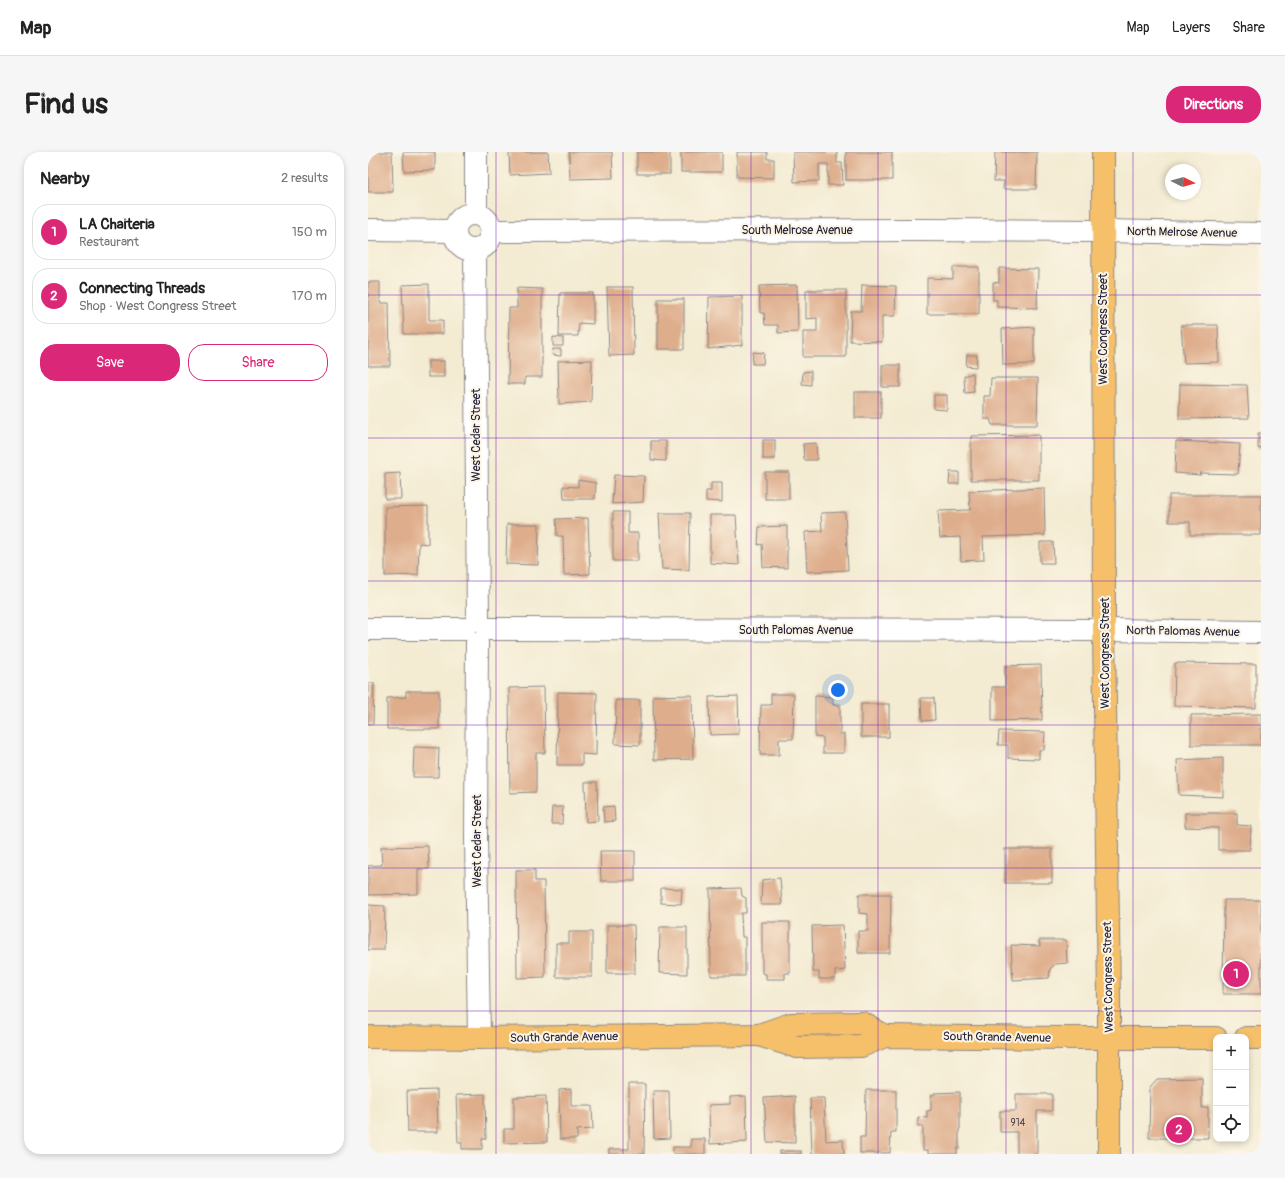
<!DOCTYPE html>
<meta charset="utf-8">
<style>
:root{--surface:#fff;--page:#f6f6f6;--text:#222;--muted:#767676;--line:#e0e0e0;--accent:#db2777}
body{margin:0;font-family:Pangolin,sans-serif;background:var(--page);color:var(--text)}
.controls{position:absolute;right:12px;bottom:12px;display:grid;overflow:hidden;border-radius:8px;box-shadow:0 2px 6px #0003}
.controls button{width:36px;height:36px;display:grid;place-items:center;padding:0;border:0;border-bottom:1px solid var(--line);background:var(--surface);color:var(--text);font:20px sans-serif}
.compass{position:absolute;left:797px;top:12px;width:36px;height:36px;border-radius:50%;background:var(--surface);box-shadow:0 2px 6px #0003;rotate:96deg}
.you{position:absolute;left:470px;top:538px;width:14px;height:14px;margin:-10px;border:3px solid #fff;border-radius:50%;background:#1a73e8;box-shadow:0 0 0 6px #1a73e833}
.badge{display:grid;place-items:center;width:26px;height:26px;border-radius:50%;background:var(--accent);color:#fff;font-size:13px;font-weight:700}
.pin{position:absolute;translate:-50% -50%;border:2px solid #fff;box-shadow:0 1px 4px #0006}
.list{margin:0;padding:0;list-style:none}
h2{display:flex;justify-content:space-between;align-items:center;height:52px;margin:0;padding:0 16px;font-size:17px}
h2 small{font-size:13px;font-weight:400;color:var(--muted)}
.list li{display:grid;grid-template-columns:26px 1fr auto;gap:12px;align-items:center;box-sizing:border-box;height:56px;margin:0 8px 8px;padding:0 8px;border:1px solid var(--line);border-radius:16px}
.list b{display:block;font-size:15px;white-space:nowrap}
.list p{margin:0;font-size:13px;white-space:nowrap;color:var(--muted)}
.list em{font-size:13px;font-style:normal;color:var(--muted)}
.actions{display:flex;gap:8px;padding:12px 16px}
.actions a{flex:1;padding:9px 0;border:1px solid var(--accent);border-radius:16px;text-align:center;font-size:14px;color:var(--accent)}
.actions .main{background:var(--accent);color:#fff}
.icon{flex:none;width:22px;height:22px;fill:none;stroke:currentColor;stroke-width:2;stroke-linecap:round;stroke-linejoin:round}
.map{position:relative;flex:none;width:893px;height:1002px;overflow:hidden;border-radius:16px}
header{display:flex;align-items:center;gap:24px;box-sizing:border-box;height:56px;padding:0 20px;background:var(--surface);border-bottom:1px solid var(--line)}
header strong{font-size:19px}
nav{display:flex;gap:22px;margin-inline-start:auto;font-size:14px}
.intro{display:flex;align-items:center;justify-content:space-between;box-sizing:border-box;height:96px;padding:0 24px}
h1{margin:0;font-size:28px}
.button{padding:10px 18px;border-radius:16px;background:var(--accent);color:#fff;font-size:14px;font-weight:700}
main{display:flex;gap:24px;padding:0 24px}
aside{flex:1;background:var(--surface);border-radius:16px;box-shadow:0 2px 6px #0003}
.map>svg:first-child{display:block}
.building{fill:#dead8c}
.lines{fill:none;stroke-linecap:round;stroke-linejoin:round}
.minor-casing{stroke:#8a8686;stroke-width:24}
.major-casing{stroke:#8a8686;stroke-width:24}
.minor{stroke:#fff;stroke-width:22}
.major{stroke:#f6c06b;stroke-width:22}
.grid{fill:none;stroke:#7b2cbf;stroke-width:1;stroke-opacity:0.55}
.labels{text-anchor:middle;stroke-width:4;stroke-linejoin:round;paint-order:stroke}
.number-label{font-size:10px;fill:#51454f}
.street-label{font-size:12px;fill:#22223b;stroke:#fcf5e5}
</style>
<header>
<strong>Map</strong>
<nav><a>Map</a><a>Layers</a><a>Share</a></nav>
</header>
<div class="intro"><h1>Find us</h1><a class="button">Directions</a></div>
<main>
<aside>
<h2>Nearby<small>2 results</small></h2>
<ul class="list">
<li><span class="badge">1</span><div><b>LA Chaiteria</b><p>Restaurant</p></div><em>150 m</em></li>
<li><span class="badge">2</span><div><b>Connecting Threads</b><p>Shop · West Congress Street</p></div><em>170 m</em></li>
</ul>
<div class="actions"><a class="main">Save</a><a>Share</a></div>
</aside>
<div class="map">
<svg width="893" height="1002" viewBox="0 0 893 1002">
<rect width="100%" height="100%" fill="#fcf5e5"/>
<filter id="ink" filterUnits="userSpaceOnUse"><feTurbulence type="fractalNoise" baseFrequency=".025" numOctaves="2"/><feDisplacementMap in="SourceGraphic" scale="8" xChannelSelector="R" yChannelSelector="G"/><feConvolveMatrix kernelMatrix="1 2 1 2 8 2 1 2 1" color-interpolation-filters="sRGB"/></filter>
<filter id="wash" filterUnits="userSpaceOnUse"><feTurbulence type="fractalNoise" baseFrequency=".012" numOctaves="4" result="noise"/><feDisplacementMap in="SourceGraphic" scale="16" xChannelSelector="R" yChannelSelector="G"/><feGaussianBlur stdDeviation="0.9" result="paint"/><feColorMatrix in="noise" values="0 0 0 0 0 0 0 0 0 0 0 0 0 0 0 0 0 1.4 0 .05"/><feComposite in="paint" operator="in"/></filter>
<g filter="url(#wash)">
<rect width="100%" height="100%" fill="#f3ebd2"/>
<g id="blocks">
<g class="building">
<path d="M 0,0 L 24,0 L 25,40 L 0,40 Z"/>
<path d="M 35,0 L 67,0 L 67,18 L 36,19 Z"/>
<path d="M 141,0 L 180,0 L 181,21 L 142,23 Z"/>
<path d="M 201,0 L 244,0 L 245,26 L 202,27 Z"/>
<rect x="269" y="0" width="33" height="22"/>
<rect x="313" y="0" width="41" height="20"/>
<path d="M 369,0 L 399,0 L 399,7 L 406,7 L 406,26 L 369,25 Z"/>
<path d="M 425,0 L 469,0 L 469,11 L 474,11 L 475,33 L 460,33 L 460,12 L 451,12 L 451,29 L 426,30 Z"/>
<rect x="478" y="0" width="46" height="28"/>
<path d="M 627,0 L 669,0 L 668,37 L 635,37 L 636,29 L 626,29 Z"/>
<path d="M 585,115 L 611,115 L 611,162 L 559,162 L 559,126 L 585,127 Z"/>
<path d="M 631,116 L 670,117 L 669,156 L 629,155 L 629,148 L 625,148 L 625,130 L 631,131 Z"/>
<path d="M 0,130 L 12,130 L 12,151 L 21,151 L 22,214 L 0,214 Z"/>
<path d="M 61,132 L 61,168 L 75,168 L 75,182 L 36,182 L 34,133 Z"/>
<path d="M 429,133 L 430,180 L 410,181 L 410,173 L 397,173 L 396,161 L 392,161 L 391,134 Z"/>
<path d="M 494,133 L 528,134 L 527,164 L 514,164 L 514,190 L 482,189 L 483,159 L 493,159 Z"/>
<path d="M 239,135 L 265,135 L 266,203 L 241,204 Z"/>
<path d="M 149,136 L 174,137 L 174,225 L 157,225 L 157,232 L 140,232 L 141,156 L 149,156 Z"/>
<path d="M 438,138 L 478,138 L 478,205 L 435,205 L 435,180 L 449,180 L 449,166 L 438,167 Z"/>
<path d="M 192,141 L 225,141 L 225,172 L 211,171 L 210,184 L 191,184 Z"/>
<path d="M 374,144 L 374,193 L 340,197 L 341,145 Z"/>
<rect x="290" y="147" width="26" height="50"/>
<path d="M 813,173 L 850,173 L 851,210 L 816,211 Z"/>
<path d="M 666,175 L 666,212 L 635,213 L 634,177 Z"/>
<path d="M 185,185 L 195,186 L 195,194 L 185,194 Z"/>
<path d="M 185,197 L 193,197 L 193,204 L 184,203 Z"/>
<path d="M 385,200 L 396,201 L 395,212 L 384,212 Z"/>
<path d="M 599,203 L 609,203 L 608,215 L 598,214 Z"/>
<path d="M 224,208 L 223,250 L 191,252 L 190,209 Z"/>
<rect x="60" y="209" width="16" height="16"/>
<rect x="514" y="213" width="18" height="22"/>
<path d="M 443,219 L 443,233 L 434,232 L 435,220 Z"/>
<path d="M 605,221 L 606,240 L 597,241 L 596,224 Z"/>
<path d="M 623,226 L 670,226 L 669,273 L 624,273 L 622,267 L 616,267 L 616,244 L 622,244 Z"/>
<path d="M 812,232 L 879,233 L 881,266 L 811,267 Z"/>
<rect x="487" y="240" width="26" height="26"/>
<path d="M 566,243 L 579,243 L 579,258 L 566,257 Z"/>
<path d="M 890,281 L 893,281 L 893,297 L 890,296 Z"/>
<path d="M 671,283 L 671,328 L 603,328 L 603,284 Z"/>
<rect x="395" y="288" width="12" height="19"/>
<path d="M 283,289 L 298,289 L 298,309 L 283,308 Z"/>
<path d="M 808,289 L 872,292 L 870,322 L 831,321 L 833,323 L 807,321 Z"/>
<path d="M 448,291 L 449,308 L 436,308 L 435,292 Z"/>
<rect x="397" y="320" width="24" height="27"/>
<path d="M 582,320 L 591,320 L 591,332 L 581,332 Z"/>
<path d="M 32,321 L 33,347 L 17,347 L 17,322 Z"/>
<path d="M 246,323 L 276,324 L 275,350 L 244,352 Z"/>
<path d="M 210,328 L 228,331 L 227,347 L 196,347 L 195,334 L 210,335 Z"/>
<path d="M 343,331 L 354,331 L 354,350 L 338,349 L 338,339 L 343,339 Z"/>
<path d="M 676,336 L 677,383 L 615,385 L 616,408 L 593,409 L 592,385 L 572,386 L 570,359 L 602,358 L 601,339 Z"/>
<path d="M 801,343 L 893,343 L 893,383 L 822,383 L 822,370 L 801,370 Z"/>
<path d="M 60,354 L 60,392 L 51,391 L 50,423 L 17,424 L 17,355 Z"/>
<path d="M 245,360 L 260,360 L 260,381 L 270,381 L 270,409 L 245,409 Z"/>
<path d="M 477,360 L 480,418 L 439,420 L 437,380 L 454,379 L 453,361 Z"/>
<path d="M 291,361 L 322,361 L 321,418 L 294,417 Z"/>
<path d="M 342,363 L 368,363 L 371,413 L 342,411 Z"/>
<path d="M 220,366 L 222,422 L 196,423 L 195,384 L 189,384 L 188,367 Z"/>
<path d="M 139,372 L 171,372 L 170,413 L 138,412 Z"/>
<path d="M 419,374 L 419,416 L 395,415 L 394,392 L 390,393 L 391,375 Z"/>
<path d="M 672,390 L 685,390 L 686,411 L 672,411 Z"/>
<path d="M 807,511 L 888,512 L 888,556 L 806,554 Z"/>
<path d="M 673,513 L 674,568 L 624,569 L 624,535 L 637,535 L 637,514 Z"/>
<path d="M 0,531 L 6,531 L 5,572 L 0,572 Z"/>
<path d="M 176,535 L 177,601 L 168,601 L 168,640 L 142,641 L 141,536 Z"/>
<path d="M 38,539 L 71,539 L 71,577 L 19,577 L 19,546 L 38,545 Z"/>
<path d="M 190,540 L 229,541 L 228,603 L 214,602 L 214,613 L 189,613 Z"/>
<path d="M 403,542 L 426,542 L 425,587 L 411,587 L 411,603 L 392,603 L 393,553 L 403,553 Z"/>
<path d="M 324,543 L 325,607 L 286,608 L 285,544 Z"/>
<path d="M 370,544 L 371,582 L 342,583 L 341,545 Z"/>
<path d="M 447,544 L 465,545 L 465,553 L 472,553 L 472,582 L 476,582 L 476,601 L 455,601 L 455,586 L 447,585 Z"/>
<path d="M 553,546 L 566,546 L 567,568 L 554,569 Z"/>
<path d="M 248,548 L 272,548 L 272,593 L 247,592 Z"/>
<rect x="493" y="552" width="28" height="33"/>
<path d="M 893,562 L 893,593 L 823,593 L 823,563 Z"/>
<path d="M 631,579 L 677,580 L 676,598 L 671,598 L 671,607 L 640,606 L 640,593 L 630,593 Z"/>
<path d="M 46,595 L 71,596 L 70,625 L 45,625 Z"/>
<path d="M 855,606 L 855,645 L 811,643 L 809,608 Z"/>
<path d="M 217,630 L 229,630 L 230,669 L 218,670 Z"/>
<path d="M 246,654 L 247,669 L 236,670 L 235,655 Z"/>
<path d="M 184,655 L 195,655 L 194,672 L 183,672 Z"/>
<path d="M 817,661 L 869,661 L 869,673 L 883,674 L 882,698 L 850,698 L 850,676 L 817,675 Z"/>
<path d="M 60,694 L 61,717 L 50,717 L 50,742 L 0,743 L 0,714 L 14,713 L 13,695 Z"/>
<rect x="637" y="697" width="47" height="34"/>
<path d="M 232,699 L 267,699 L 267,729 L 233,729 Z"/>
<path d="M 148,718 L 167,718 L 167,729 L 176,729 L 177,825 L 149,826 Z"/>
<path d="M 412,726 L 414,753 L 393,753 L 394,728 Z"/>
<path d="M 293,736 L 314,737 L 313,752 L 293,751 Z"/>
<path d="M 373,736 L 374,744 L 378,746 L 378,761 L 373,761 L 374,785 L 377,785 L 377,824 L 343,824 L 342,737 Z"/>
<path d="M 491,742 L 523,742 L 522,801 L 490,801 L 490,779 L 500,779 L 500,762 L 491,761 Z"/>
<path d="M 856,748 L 893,748 L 893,842 L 855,842 Z"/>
<path d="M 0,753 L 17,754 L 16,798 L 0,798 Z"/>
<path d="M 394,770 L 422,770 L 422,821 L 417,821 L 417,827 L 398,827 L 398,822 L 394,821 Z"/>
<path d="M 239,773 L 266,773 L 267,821 L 239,821 Z"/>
<path d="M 475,773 L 477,818 L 467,819 L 467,827 L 451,827 L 451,820 L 445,820 L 444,774 Z"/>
<path d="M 292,775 L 319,775 L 319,822 L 291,821 Z"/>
<path d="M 201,780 L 224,780 L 224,825 L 188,825 L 188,791 L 201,791 Z"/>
<path d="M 671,788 L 698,788 L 699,811 L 687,812 L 682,817 L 681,826 L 645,828 L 643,793 L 672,794 Z"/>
<path d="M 834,926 L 834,956 L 840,955 L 840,986 L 781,986 L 782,935 L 789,927 Z"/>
<path d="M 261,932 L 277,932 L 276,1002 L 241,1002 L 241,997 L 261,997 Z"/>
<path d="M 203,937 L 203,954 L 224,954 L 225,977 L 209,978 L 209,987 L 192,987 L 191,938 Z"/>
<path d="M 69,938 L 70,980 L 40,980 L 39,939 Z"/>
<path d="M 498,938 L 528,938 L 528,980 L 523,980 L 522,1001 L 492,1001 L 492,985 L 497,985 Z"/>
<path d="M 285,939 L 301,939 L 302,986 L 286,987 Z"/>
<path d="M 592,940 L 592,977 L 591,977 L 591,997 L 589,997 L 589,1002 L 560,1002 L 560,998 L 555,998 L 555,974 L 550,974 L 550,965 L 559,966 L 559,959 L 563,958 L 563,943 L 566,943 L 566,941 Z"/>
<path d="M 117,942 L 118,987 L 114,987 L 114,997 L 94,997 L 94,991 L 90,991 L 88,943 Z"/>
<path d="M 648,942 L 684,942 L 684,959 L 669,959 L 669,1002 L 649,1002 L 649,980 L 632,980 L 632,959 L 648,959 Z"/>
<path d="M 178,944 L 179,990 L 136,991 L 136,977 L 146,977 L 146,945 Z"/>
<path d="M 378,944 L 379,990 L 342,992 L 341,953 L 362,952 L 362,945 Z"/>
<path d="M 427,944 L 427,991 L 399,990 L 396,946 Z"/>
<path d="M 442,946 L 456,946 L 458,989 L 475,988 L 476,1002 L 444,1002 Z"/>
<path d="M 323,987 L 337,987 L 337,1002 L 305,1002 L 305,995 L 323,995 Z"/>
<rect x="412" y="999" width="21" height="3"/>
</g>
</g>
</g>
<g filter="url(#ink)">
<use href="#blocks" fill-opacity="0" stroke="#8a8686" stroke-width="1"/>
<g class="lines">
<defs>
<g id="minor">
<path d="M 108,62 L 108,0"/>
<circle cx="105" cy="80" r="18"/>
<path d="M 0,78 L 87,79"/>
<path d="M 123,79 L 549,78 L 735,79 L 893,82"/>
<path d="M 107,98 L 110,468"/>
<path d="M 0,477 L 97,477"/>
<path d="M 120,477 L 736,478 L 893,480"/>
<path d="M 109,491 L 108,686 L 111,886"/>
</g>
<g id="major">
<path d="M 735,0 L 736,478 L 741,848 L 741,1002"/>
<path d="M 391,883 L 429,895 L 493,894 L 517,884 L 699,886 L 848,886"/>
<path d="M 0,885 L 111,886 L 391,883 L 423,872 L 494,871 L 517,884"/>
<path d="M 878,886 L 893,886"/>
</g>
</defs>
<use href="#minor" class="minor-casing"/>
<use href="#major" class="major-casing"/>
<use href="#minor" class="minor"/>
<use href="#major" class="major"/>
</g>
</g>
<path class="grid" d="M 128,0 L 128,1002M 255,0 L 255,1002M 383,0 L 383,1002M 510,0 L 510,1002M 638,0 L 638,1002M 765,0 L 765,1002M 0,143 L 893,143M 0,286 L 893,286M 0,429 L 893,429M 0,573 L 893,573M 0,716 L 893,716M 0,859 L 893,859"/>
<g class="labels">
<g class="number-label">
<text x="650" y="974">914</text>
</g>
<g class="street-label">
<text x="429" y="82">South Melrose Avenue</text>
<text transform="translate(814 80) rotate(1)" y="4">North Melrose Avenue</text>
<text transform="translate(735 177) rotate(-90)" y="4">West Congress Street</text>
<text transform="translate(108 283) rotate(-90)" y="4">West Cedar Street</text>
<text x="428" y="482">South Palomas Avenue</text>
<text transform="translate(815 479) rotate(1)" y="4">North Palomas Avenue</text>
<text transform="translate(737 501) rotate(-90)" y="4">West Congress Street</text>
<text transform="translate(109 689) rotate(-90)" y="4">West Cedar Street</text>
<text transform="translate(740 825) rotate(-91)" y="4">West Congress Street</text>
<text transform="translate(196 885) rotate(-1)" y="4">South Grande Avenue</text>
<text transform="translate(629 885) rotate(1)" y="4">South Grande Avenue</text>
</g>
</g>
</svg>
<div class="controls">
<button>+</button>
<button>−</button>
<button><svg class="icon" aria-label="locate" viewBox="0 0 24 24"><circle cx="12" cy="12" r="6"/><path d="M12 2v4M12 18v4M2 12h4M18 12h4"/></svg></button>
</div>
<svg class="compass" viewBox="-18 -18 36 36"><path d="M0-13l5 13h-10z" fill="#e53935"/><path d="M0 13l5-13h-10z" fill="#767676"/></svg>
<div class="you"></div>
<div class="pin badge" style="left:868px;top:822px">1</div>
<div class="pin badge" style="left:811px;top:978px">2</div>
</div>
</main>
